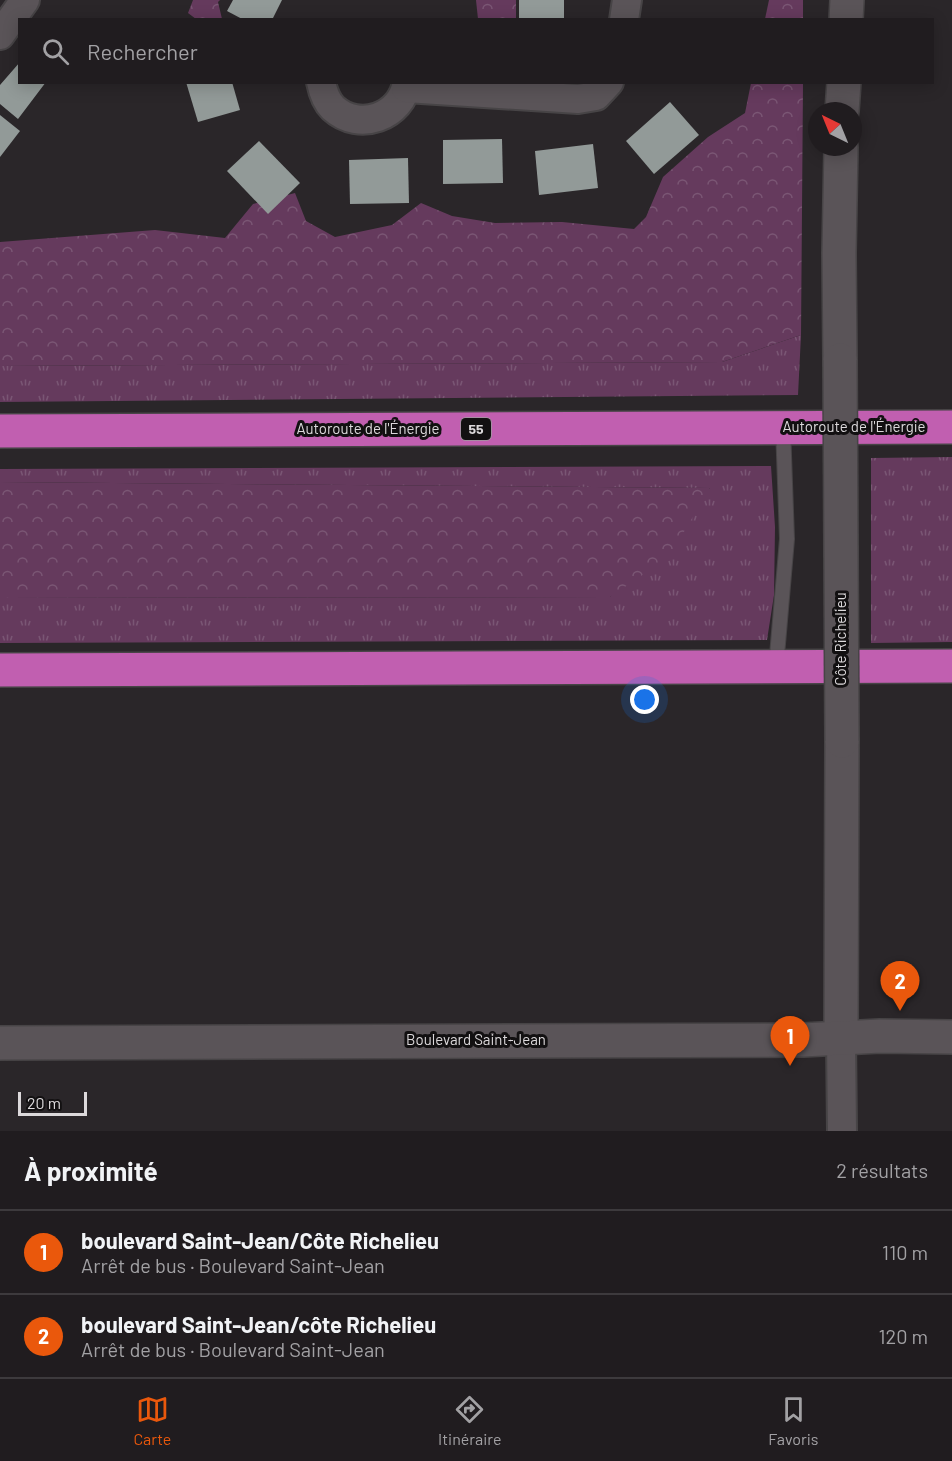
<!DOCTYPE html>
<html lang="fr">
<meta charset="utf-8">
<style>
:root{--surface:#201c1f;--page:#282528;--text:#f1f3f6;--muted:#a2a1a4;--line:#3d3a3d;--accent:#ea580c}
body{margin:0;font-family:Barlow,sans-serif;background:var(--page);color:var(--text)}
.compass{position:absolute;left:808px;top:102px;width:54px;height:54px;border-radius:50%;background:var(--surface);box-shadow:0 3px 15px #0003;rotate:317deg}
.scale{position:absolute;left:18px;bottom:15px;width:69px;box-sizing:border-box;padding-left:6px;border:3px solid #dcd9db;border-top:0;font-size:16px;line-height:21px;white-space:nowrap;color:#dcd9db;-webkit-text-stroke:4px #121011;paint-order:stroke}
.you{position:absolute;left:645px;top:700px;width:21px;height:21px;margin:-15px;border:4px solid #fff;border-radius:50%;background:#1a73e8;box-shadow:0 0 0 9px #1a73e833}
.badge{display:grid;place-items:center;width:39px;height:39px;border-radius:50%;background:var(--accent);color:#fff;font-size:20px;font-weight:700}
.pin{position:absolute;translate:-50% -50px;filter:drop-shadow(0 2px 3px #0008)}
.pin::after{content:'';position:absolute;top:32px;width:21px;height:18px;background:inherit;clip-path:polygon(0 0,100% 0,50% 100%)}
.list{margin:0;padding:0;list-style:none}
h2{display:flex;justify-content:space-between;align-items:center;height:78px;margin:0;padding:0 24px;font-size:26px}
h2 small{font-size:20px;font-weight:400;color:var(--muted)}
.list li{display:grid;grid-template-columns:39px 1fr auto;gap:18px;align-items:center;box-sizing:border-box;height:84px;padding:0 24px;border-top:2px solid var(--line)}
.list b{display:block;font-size:22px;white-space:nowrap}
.list p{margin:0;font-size:20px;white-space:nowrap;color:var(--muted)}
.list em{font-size:20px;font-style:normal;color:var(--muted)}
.icon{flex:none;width:33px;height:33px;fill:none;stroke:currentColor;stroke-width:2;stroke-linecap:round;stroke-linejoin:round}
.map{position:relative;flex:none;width:952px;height:1131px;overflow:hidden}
.search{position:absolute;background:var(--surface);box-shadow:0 3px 15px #0003;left:18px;right:18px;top:18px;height:66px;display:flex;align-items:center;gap:15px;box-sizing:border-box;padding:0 21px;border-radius:0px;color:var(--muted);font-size:22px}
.sheet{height:246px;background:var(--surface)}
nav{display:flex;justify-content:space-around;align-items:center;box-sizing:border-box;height:84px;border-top:2px solid var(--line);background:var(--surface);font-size:16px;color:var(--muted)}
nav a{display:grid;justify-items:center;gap:3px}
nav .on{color:var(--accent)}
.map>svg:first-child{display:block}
.grass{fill:url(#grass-tufts)}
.forest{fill:url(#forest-crowns)}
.building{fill:#929a98}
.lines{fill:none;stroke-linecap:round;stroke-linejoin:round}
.service-casing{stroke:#474446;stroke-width:16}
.minor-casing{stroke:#474446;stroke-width:32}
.tertiary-casing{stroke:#474446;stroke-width:36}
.motorway-casing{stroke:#474446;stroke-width:36}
.service{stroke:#5a5458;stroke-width:14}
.minor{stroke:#5a5458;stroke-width:28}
.tertiary{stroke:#5a5458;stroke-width:33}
.motorway{stroke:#c15fb0;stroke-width:33}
.tertiary-bridge-casing{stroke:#474446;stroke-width:36;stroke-linecap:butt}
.tertiary-bridge{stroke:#5a5458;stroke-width:33}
.labels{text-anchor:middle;stroke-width:6;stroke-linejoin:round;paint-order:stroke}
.shield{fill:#121011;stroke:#9f9d9e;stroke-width:1.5}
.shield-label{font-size:14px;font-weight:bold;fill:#dcd9db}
.street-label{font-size:15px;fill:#dcd9db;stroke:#121011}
</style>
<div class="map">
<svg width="952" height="1131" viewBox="0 0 952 1131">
<defs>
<pattern id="grass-tufts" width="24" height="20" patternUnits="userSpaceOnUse" patternTransform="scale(1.5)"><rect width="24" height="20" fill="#653a5d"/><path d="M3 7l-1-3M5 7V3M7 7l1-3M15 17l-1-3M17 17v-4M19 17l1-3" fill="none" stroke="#7a5674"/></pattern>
<pattern id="forest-crowns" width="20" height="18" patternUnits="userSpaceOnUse" patternTransform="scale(1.5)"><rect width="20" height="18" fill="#653a5d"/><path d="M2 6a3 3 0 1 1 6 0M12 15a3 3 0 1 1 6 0" fill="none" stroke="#7a5674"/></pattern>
</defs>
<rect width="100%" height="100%" fill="#2a2629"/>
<g class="grass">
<path d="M 801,335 L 798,395 L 0,402 L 0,366 L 722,362 Z"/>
<path d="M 952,457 L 952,642 L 871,643 L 871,458 Z"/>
<path d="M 771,466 L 775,527 L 774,595 L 767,640 L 0,643 L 0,598 L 610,597 L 710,488 L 0,482 L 0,469 Z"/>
</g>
<g class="forest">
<path d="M 193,0 L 220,0 L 218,2 L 222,19 L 196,19 L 188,13 Z"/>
<path d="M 476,0 L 516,0 L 516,19 L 478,19 Z"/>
<path d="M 769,0 L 803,0 L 803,19 L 765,19 Z"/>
<path d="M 751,83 L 803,83 L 801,335 L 722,362 L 0,366 L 0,242 L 155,230 L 225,238 L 253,204 L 295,193 L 306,221 L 335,237 L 392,225 L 421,203 L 452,216 L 495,223 L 562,222 L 634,229 L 646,217 L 663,177 L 708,137 L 745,113 Z"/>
<path d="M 0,482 L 710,488 L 669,557 L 610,597 L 0,598 Z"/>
</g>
<g class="building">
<path d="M 233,0 L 282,0 L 272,20 L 244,20 L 227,11 Z"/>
<rect x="519" y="0" width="45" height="20"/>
<path d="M 20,62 L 20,82 L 46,82 L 18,119 L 0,104 L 0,85 Z"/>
<path d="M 186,82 L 232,82 L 240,110 L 198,122 Z"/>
<path d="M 670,102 L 699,135 L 654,174 L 626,141 Z"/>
<path d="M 0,115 L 20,131 L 0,157 Z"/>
<path d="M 502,139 L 503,183 L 443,184 L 443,140 Z"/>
<path d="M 259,141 L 300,183 L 268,214 L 227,171 Z"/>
<path d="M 593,144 L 598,188 L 539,195 L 535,151 Z"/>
<path d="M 408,158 L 409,203 L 350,204 L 349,160 Z"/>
</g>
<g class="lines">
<defs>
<path id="service" d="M 776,667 L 787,539 L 783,427"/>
<g id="minor">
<path d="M 624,20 L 627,0"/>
<path d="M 0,35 L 25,0"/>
<path d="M 321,82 C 323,92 326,101 333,108 C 359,132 402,117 407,82"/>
<path d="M 406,88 L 578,99 L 596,96 L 609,82"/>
<path d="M 841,1038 L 842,1131"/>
</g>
<g id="tertiary">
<path d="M 846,20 L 847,0"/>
<path d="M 842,111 L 844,82"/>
<path d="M 840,360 L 839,253 L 841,147"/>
<path d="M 841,1038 L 842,741"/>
<path d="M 0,1043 L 803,1040 L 880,1036 L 952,1037"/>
</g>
<g id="motorway">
<path d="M 0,431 L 952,427"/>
<path d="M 0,670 L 952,666"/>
</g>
</defs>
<use href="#service" class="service-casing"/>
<use href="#minor" class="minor-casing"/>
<use href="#tertiary" class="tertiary-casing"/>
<use href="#motorway" class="motorway-casing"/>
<use href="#service" class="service"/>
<use href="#minor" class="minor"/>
<use href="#tertiary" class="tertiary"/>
<use href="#motorway" class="motorway"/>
<defs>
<path id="tertiary-bridge" d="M 840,360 L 842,741"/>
</defs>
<use href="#tertiary-bridge" class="tertiary-bridge-casing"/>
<use href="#tertiary-bridge" class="tertiary-bridge"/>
</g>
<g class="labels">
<rect class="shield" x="461" y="418" width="30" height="22" rx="4.5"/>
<g class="shield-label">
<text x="476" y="434">55</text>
</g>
<g class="street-label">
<text x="854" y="432">Autoroute de l'Énergie</text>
<text x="368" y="434">Autoroute de l'Énergie</text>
<text transform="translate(841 639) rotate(-90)" y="5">Côte Richelieu</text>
<text x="476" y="1045">Boulevard Saint-Jean</text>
</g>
</g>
</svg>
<svg class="compass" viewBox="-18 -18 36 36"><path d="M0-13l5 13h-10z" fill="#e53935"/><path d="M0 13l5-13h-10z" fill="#a2a1a4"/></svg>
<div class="scale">20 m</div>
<div class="you"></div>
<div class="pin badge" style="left:790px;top:1066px">1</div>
<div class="pin badge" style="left:900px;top:1011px">2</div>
<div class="search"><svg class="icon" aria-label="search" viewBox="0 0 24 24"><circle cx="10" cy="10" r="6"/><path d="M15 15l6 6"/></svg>Rechercher</div>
</div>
<section class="sheet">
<h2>À proximité<small>2 résultats</small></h2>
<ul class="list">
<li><span class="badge">1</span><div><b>boulevard Saint-Jean/Côte Richelieu</b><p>Arrêt de bus · Boulevard Saint-Jean</p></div><em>110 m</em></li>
<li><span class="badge">2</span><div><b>boulevard Saint-Jean/côte Richelieu</b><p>Arrêt de bus · Boulevard Saint-Jean</p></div><em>120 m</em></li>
</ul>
</section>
<nav>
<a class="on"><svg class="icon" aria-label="map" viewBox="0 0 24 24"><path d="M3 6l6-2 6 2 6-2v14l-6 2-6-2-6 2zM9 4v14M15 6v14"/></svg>Carte</a>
<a><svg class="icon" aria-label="directions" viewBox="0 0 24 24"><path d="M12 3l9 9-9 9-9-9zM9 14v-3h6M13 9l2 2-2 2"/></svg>Itinéraire</a>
<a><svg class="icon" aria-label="saved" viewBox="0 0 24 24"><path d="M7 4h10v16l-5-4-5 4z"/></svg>Favoris</a>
</nav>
